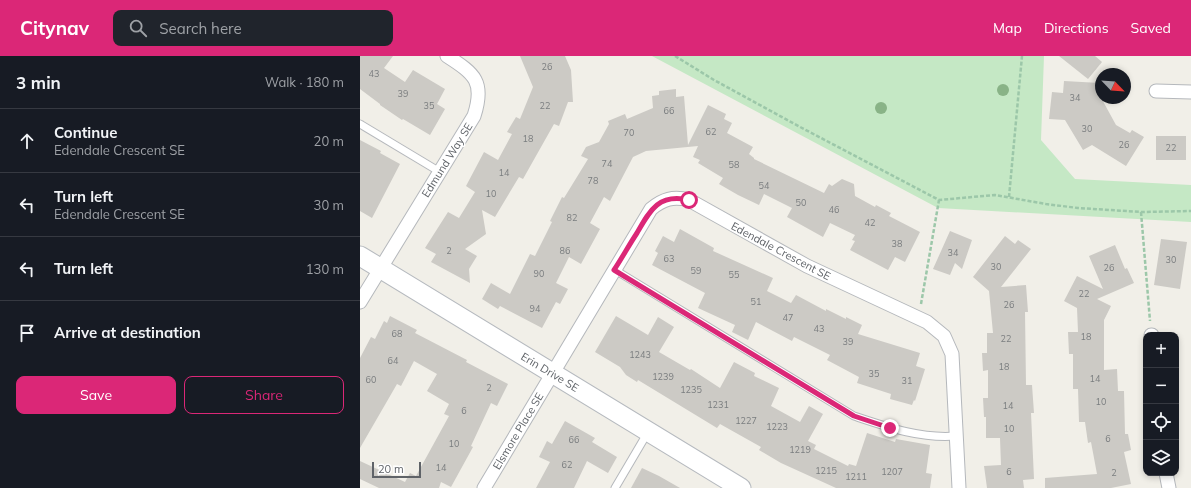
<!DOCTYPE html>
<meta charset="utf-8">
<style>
:root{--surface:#171b24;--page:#20242c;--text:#f1f3f6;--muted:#9ea1a6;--line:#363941;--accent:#db2777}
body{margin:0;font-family:Mulish,sans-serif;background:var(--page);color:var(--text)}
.controls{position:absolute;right:12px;bottom:12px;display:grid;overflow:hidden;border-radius:8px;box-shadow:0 2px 6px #0003}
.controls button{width:36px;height:36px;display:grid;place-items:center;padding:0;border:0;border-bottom:1px solid var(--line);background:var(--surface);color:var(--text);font:20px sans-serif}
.compass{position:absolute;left:735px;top:12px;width:36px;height:36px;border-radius:50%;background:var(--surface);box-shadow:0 2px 6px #0003;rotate:115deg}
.scale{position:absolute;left:12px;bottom:10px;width:49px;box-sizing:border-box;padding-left:4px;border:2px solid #5f6368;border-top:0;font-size:11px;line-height:14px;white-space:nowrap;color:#5f6368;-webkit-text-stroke:3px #fff;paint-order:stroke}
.stop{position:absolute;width:12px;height:12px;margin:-9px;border:3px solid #db2777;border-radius:50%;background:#fff}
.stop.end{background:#db2777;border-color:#fff;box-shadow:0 1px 4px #0008}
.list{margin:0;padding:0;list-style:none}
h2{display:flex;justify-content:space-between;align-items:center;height:52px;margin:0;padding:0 16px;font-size:17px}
h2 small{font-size:13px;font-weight:400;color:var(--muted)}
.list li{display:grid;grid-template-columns:26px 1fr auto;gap:12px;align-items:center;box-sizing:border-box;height:64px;padding:0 16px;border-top:1px solid var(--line)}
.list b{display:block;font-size:15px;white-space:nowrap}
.list p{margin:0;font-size:13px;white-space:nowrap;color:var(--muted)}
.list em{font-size:13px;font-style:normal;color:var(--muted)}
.actions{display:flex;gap:8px;padding:12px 16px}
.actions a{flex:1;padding:9px 0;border:1px solid var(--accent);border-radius:8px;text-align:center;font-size:14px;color:var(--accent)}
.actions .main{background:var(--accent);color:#fff}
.icon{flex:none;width:22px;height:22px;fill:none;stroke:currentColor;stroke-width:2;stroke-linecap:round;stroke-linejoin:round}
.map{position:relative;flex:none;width:831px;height:432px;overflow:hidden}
header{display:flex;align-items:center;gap:24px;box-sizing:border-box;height:56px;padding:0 20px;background:var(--accent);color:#fff}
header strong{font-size:19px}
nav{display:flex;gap:22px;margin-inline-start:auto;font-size:14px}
.search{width:280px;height:36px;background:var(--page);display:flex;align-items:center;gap:10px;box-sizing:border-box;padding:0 14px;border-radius:8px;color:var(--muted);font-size:15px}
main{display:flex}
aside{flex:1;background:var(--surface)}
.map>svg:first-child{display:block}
.green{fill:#c5e8c5}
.building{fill:#cccac5}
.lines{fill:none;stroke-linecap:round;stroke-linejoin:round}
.lane-casing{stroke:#b5b8bc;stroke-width:9}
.street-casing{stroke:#b5b8bc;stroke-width:15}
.secondary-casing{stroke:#b6babf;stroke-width:21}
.path{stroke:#9cc7a9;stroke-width:2.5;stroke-dasharray:4 2;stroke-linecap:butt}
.lane{stroke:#fff;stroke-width:7}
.street{stroke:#fff;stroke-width:13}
.secondary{stroke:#fff;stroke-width:19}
.tree{fill:#89b387}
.route{stroke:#db2777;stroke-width:5}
.labels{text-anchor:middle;stroke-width:3;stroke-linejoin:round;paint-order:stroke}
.number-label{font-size:9px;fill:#7a7d7f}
.street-label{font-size:11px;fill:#5f6368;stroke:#fff}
</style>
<header>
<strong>Citynav</strong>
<div class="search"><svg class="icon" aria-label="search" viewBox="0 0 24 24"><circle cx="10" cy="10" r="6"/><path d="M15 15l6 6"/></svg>Search here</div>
<nav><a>Map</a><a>Directions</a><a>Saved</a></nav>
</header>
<main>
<aside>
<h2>3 min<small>Walk · 180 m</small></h2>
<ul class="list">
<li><svg class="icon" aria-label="ahead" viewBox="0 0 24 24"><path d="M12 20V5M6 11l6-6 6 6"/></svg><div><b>Continue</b><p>Edendale Crescent SE</p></div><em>20 m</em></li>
<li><svg class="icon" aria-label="left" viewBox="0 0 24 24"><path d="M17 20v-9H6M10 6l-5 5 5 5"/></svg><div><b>Turn left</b><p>Edendale Crescent SE</p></div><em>30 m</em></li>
<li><svg class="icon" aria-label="left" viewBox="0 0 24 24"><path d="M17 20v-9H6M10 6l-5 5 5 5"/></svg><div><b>Turn left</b></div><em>130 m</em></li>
<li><svg class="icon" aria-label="arrive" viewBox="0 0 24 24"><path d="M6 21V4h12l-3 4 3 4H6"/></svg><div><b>Arrive at destination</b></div></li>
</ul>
<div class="actions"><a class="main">Save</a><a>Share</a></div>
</aside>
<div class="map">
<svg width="831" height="432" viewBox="0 0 831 432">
<rect width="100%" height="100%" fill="#f1efe8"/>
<path class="green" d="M 292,0 L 684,0 L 681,84 L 715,123 L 831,129 L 831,166 L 578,152 Z"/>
<g class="building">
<path d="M 0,0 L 33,0 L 24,12 L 45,26 L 53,14 L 85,33 L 77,48 L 85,53 L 70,79 L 43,63 L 42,64 L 20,49 L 20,48 L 0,33 Z"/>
<path d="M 160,0 L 205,0 L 211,14 L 213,46 L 208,46 L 199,70 L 194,68 L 163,123 L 159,121 L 135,161 L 122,154 L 126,178 L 105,193 L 117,200 L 109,213 L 110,227 L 71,206 L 76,198 L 65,192 L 88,156 L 99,162 L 115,136 L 106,130 L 124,96 L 138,104 L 152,78 L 147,76 L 156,61 L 160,63 L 173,31 Z"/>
<path d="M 699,0 L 735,0 L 742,6 L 728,23 Z"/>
<path d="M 704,25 L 740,27 L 739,38 L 756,69 L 770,77 L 772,74 L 784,81 L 766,110 L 732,89 L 723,94 L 705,64 L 689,63 L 692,36 L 703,37 Z"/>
<path d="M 316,33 L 316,41 L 324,40 L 328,89 L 348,49 L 366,58 L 364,63 L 372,67 L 367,77 L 393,91 L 389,98 L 394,102 L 394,103 L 464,137 L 469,128 L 472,130 L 482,123 L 494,128 L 495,140 L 515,151 L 516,149 L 531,157 L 529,160 L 560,176 L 545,206 L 535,201 L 528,214 L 490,194 L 495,185 L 492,184 L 495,179 L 470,167 L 463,181 L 427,161 L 432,152 L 404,138 L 399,149 L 378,139 L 359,128 L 363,122 L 338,107 L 340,104 L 333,101 L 338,90 L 286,95 L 273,101 L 250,145 L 244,141 L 230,167 L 240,173 L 221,208 L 209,201 L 196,227 L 208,233 L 200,248 L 196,246 L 182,272 L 140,250 L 138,253 L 122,243 L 131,227 L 150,238 L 170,198 L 175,200 L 192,166 L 190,165 L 202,141 L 204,142 L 228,103 L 221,100 L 226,91 L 239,86 L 249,68 L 248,65 L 265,58 L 267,63 L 293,52 L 292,40 L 299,39 L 299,35 Z"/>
<rect x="796" y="80" width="30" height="24"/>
<path d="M 0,84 L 21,95 L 20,97 L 40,108 L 12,162 L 0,155 Z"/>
<path d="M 320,173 L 354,192 L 353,195 L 413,222 L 407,235 L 431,247 L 436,239 L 466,255 L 466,253 L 486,263 L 486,261 L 502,269 L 498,278 L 560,297 L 556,310 L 565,313 L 555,345 L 554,344 L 552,349 L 530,343 L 531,338 L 497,327 L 499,321 L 467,304 L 470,299 L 434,281 L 432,285 L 396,266 L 388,284 L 372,276 L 375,269 L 338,252 L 345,237 L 292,209 L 298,197 L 295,195 L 303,180 L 314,186 Z"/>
<path d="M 590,175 L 612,184 L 602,213 L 595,207 L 590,219 L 573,213 Z"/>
<path d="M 645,180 L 655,188 L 658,184 L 671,193 L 641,231 L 666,229 L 668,256 L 665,256 L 666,329 L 672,329 L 674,357 L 671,357 L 674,423 L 663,424 L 664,432 L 627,432 L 624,410 L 641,409 L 640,382 L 626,382 L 626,361 L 624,361 L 623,342 L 628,342 L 628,314 L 623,315 L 622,297 L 627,297 L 627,277 L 633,277 L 629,235 L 613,221 Z"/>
<path d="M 801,183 L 827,186 L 820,233 L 794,229 Z"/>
<path d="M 755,189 L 765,213 L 767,212 L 774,227 L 737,243 L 751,250 L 744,264 L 744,314 L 757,313 L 758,335 L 764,335 L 765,378 L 768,378 L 771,394 L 764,396 L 771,428 L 751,432 L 685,432 L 685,422 L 737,418 L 731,386 L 728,387 L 725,366 L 719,366 L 718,333 L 713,333 L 713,298 L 709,298 L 708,276 L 718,276 L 717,252 L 704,245 L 717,220 L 743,233 L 729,200 Z"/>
<path d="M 30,260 L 57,274 L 55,277 L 107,304 L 106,306 L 148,328 L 137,350 L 131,347 L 111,390 L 113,391 L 91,431 L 81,426 L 79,432 L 19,432 L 0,423 L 0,405 L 45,426 L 50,417 L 56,420 L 89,360 L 84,358 L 89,348 L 67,335 L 77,318 L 54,305 L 41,330 L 37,328 L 0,392 L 0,302 L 11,281 L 15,283 L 24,265 L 27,267 Z"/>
<path d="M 256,260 L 288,279 L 298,261 L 314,271 L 299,296 L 330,314 L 331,313 L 360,332 L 374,306 L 395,317 L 394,320 L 419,332 L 411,350 L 440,366 L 449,350 L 463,358 L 448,385 L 456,389 L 454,393 L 488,410 L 489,408 L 496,410 L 507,377 L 535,386 L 536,383 L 570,389 L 566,417 L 572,418 L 570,432 L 476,432 L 421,407 L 399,394 L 401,391 L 360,368 L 357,372 L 278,324 L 277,326 L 266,319 L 260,311 L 235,296 Z"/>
<path d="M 205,365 L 235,382 L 232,386 L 257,401 L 248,417 L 227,405 L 214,432 L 176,432 L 190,406 L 179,401 L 187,385 L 192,388 Z"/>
<path d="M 282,412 L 299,420 L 320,432 L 271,432 Z"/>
</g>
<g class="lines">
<defs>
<g id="lane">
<path d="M 0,68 L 80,116"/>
<path d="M 255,214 L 494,360 C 527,371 561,383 596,380"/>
<path d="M 255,432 L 288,376"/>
</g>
<g id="street">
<path d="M 796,35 L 831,36"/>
<path d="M 0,246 L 114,60 C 125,26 115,18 87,0"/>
<path d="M 791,279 L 792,279"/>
<path d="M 806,417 L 809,432"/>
<path d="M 124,432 L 291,153 C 303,143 313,140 329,144 L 447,210 L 567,266 L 584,280 L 592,298 L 599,432"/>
</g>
<path id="secondary" d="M 0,200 L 381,432"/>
</defs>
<use href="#lane" class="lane-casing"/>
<use href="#street" class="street-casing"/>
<use href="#secondary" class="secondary-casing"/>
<g class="path">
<path d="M 315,0 L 354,24 L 442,72 L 579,144 L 635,139 L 686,148 L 718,152 L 781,156 L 831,155"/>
<path d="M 649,141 L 662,0"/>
<path d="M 781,156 L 790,265"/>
<path d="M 561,248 L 579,144"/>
</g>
<use href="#lane" class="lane"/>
<use href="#street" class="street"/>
<use href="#secondary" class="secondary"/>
</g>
<g class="tree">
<circle cx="643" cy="34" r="6"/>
<circle cx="521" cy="52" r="6"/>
</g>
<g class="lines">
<path class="route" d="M 329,144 C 299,137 290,154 277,177 C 269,189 262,202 254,214 L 494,360 L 530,372"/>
</g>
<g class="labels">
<g class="number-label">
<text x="187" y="14">26</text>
<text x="14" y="21">43</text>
<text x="43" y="41">39</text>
<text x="715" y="45">34</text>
<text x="69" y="53">35</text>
<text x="185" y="53">22</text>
<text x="309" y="58">66</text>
<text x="727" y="76">30</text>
<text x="351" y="79">62</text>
<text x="269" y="80">70</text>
<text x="168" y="86">18</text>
<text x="764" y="92">26</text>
<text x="811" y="95">22</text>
<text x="247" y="111">74</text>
<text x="374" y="112">58</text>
<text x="144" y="120">14</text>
<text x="233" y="128">78</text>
<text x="404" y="133">54</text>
<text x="131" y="141">10</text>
<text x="441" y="150">50</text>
<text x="474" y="157">46</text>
<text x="212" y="165">82</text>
<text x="510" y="170">42</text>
<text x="537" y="191">38</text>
<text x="89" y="198">2</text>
<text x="205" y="198">86</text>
<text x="593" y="200">34</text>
<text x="309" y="206">63</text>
<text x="811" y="207">30</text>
<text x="636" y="214">30</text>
<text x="749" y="215">26</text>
<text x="336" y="218">59</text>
<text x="179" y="221">90</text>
<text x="374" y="222">55</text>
<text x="724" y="241">22</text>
<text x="396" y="249">51</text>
<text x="649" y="252">26</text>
<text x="175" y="256">94</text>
<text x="428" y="265">47</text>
<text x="459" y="276">43</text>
<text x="37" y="281">68</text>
<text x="726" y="284">18</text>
<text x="646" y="286">22</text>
<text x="488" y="289">39</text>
<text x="280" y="302">1243</text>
<text x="33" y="308">64</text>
<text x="644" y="314">18</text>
<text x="514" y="321">35</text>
<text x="303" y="324">1239</text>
<text x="735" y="326">14</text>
<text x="11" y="327">60</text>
<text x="547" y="328">31</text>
<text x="129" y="335">2</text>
<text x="331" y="337">1235</text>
<text x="741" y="349">10</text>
<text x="358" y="352">1231</text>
<text x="648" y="353">14</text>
<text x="104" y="358">6</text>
<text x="386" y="368">1227</text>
<text x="417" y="374">1223</text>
<text x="649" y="376">10</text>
<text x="748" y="386">6</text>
<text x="214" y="387">66</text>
<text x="94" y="391">10</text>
<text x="440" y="397">1219</text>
<text x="207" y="412">62</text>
<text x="81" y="415">14</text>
<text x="466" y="418">1215</text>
<text x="532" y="419">1207</text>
<text x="649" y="419">6</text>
<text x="754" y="420">2</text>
<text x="496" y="424">1211</text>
</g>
<g class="street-label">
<text transform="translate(87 104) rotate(-58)" y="4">Edmund Way SE</text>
<text transform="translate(421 195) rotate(28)" y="4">Edendale Crescent SE</text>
<text transform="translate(190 316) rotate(31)" y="4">Erin Drive SE</text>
<text transform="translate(158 375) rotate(-59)" y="4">Elsmore Place SE</text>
</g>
</g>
</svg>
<div class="controls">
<button>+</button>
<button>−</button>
<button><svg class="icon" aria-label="locate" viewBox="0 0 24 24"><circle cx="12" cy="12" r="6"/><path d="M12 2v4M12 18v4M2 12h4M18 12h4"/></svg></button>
<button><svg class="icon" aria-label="layers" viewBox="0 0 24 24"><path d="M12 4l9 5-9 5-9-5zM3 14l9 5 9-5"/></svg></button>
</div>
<svg class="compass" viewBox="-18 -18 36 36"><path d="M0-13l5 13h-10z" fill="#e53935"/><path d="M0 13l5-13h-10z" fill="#9ea1a6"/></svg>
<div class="scale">20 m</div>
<div class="stop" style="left:329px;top:144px"></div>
<div class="stop end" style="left:530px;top:372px"></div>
</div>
</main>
